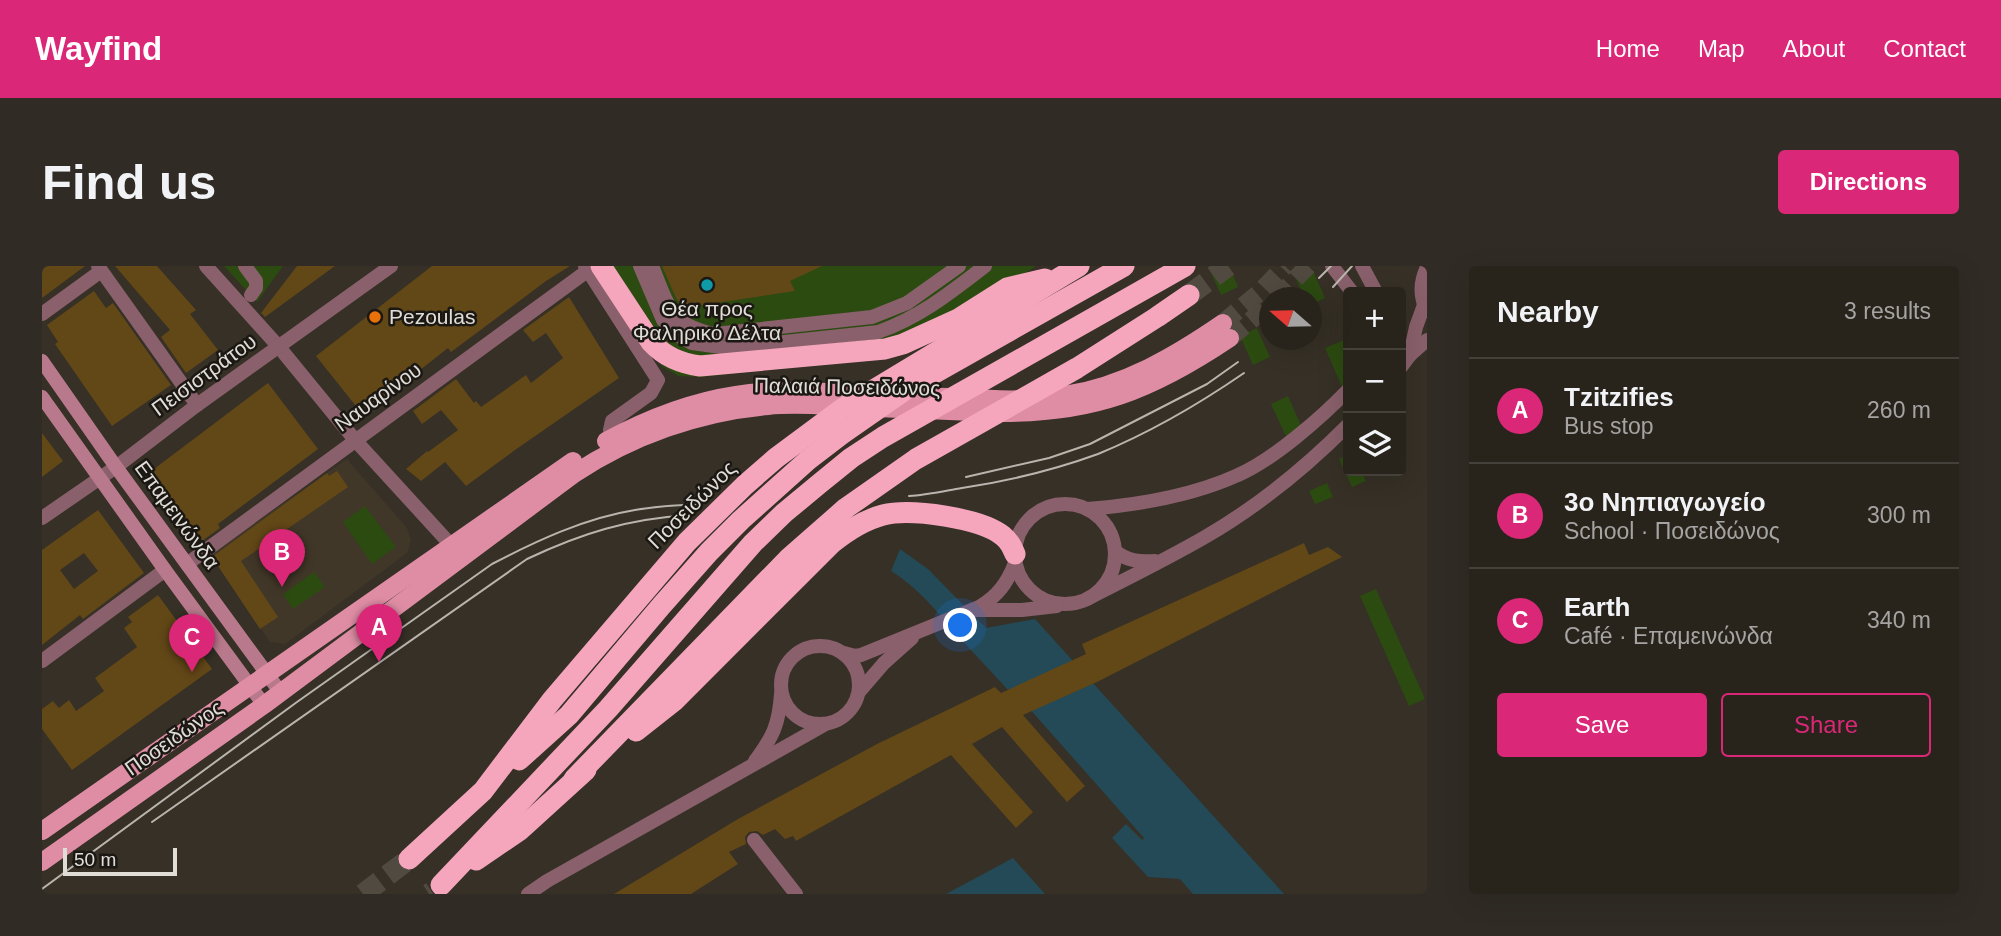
<!DOCTYPE html>
<meta charset="utf-8">
<style>
:root{--surface:#28241c;--page:#302c25;--text:#f1f3f6;--muted:#a5a4a3;--line:#44413b;--accent:#db2777}
body{margin:0;font-family:Arial,sans-serif;background:var(--page);color:var(--text)}
.controls{position:absolute;right:21px;top:21px;display:grid;overflow:hidden;border-radius:7px;box-shadow:0 7px 28px #0002}
.controls button{width:63px;height:63px;display:grid;place-items:center;padding:0;border:0;border-bottom:2px solid var(--line);background:var(--surface);color:var(--text);font:35px sans-serif}
.compass{position:absolute;left:1217px;top:21px;width:63px;height:63px;border-radius:50%;background:var(--surface);box-shadow:0 7px 28px #0002;rotate:290deg}
.scale{position:absolute;left:21px;bottom:18px;width:114px;box-sizing:border-box;padding-left:7px;border:4px solid #e0dcd6;border-top:0;font-size:19px;line-height:24px;white-space:nowrap;color:#e0dcd6;-webkit-text-stroke:5px #1b1814;paint-order:stroke}
.you{position:absolute;left:919px;top:360px;width:24px;height:24px;margin:-18px;border:5px solid #fff;border-radius:50%;background:#1a73e8;box-shadow:0 0 0 10px #1a73e833}
.badge{display:grid;place-items:center;width:46px;height:46px;border-radius:50%;background:var(--accent);color:#fff;font-size:23px;font-weight:700}
.pin{position:absolute;translate:-50% -58px;filter:drop-shadow(0 2px 4px #0008)}
.pin::after{content:'';position:absolute;top:37px;width:24px;height:21px;background:inherit;clip-path:polygon(0 0,100% 0,50% 100%)}
.list{margin:0;padding:0;list-style:none}
h2{display:flex;justify-content:space-between;align-items:center;height:91px;margin:0;padding:0 28px;font-size:30px}
h2 small{font-size:23px;font-weight:400;color:var(--muted)}
.list li{display:grid;grid-template-columns:46px 1fr auto;gap:21px;align-items:center;box-sizing:border-box;height:105px;padding:0 28px;border-top:2px solid var(--line)}
.list b{display:block;font-size:26px;white-space:nowrap}
.list p{margin:0;font-size:23px;white-space:nowrap;color:var(--muted)}
.list em{font-size:23px;font-style:normal;color:var(--muted)}
.actions{display:flex;gap:14px;padding:21px 28px}
.actions a{flex:1;padding:16px 0;border:2px solid var(--accent);border-radius:7px;text-align:center;font-size:24px;color:var(--accent)}
.actions .main{background:var(--accent);color:#fff}
.icon{flex:none;width:38px;height:38px;fill:none;stroke:currentColor;stroke-width:2;stroke-linecap:round;stroke-linejoin:round}
.map{position:relative;flex:none;width:1385px;height:628px;overflow:hidden;border-radius:7px}
header{display:flex;align-items:center;gap:42px;box-sizing:border-box;height:98px;padding:0 35px;background:var(--accent);color:#fff}
header strong{font-size:33px}
nav{display:flex;gap:38px;margin-inline-start:auto;font-size:24px}
.intro{display:flex;align-items:center;justify-content:space-between;box-sizing:border-box;height:168px;padding:0 42px}
h1{margin:0;font-size:49px}
.button{padding:18px 32px;border-radius:7px;background:var(--accent);color:#fff;font-size:24px;font-weight:700}
main{display:flex;gap:42px;padding:0 42px}
aside{flex:1;background:var(--surface);border-radius:7px;box-shadow:0 7px 28px #0002}
.map>svg:first-child{display:block}
.built{fill:#413728}
.green{fill:#2c4b11}
.water{fill:#234a56}
.building{fill:#624717;fill-rule:evenodd}
.lines{fill:none;stroke-linecap:round;stroke-linejoin:round}
.primary-tunnel{stroke:#504a40;stroke-width:18;stroke-dasharray:18 9;stroke-linecap:butt}
.highway-tunnel{stroke:#504a40;stroke-width:21;stroke-dasharray:21 10;stroke-linecap:butt}
.street{stroke:#89606b;stroke-width:14}
.secondary{stroke:#b9798c;stroke-width:14}
.primary{stroke:#df8da5;stroke-width:18}
.highway{stroke:#f5a6bc;stroke-width:21}
.tram{stroke:#b9b4ae;stroke-width:2}
.culture-dot{fill:#0f9aa8;stroke:#1b1814;stroke-width:2.5}
.food-dot{fill:#e8710a;stroke:#1b1814;stroke-width:2.5}
.labels{text-anchor:middle;stroke-width:5;stroke-linejoin:round;paint-order:stroke}
.poi-label{font-size:21px;fill:#e0dcd6;stroke:#1b1814}
.street-label{font-size:21px;fill:#e0dcd6;stroke:#1b1814}
</style>
<header>
<strong>Wayfind</strong>
<nav><a>Home</a><a>Map</a><a>About</a><a>Contact</a></nav>
</header>
<div class="intro"><h1>Find us</h1><a class="button">Directions</a></div>
<main>
<div class="map">
<svg width="1385" height="628" viewBox="0 0 1385 628">
<rect width="100%" height="100%" fill="#363026"/>
<path class="built" d="M 305,193 L 365,262 L 369,275 L 365,287 L 243,378 L 228,376 L 168,288 Z"/>
<g class="green">
<path d="M 182,0 L 241,0 L 215,36 Z"/>
<path d="M 552,0 L 994,0 L 963,20 L 876,67 L 752,101 L 659,111 L 636,110 L 621,101 L 602,79 Z"/>
<path d="M 1166,0 L 1187,0 L 1196,21 L 1179,29 Z"/>
<path d="M 1271,5 L 1283,32 L 1270,38 L 1269,32 L 1262,31 L 1254,13 Z"/>
<path d="M 1215,62 L 1228,91 L 1211,99 L 1198,70 Z"/>
<path d="M 1302,74 L 1306,84 L 1306,118 L 1300,121 L 1283,82 Z"/>
<path d="M 1246,130 L 1264,171 L 1248,179 L 1229,138 Z"/>
<path d="M 1306,189 L 1306,205 L 1319,205 L 1324,215 L 1310,221 L 1297,193 Z"/>
<path d="M 1285,217 L 1291,231 L 1273,238 L 1267,225 Z"/>
<path d="M 323,240 L 354,281 L 330,298 L 301,256 Z"/>
<path d="M 272,306 L 283,321 L 251,343 L 241,328 Z"/>
<path d="M 1334,323 L 1383,433 L 1367,440 L 1318,330 Z"/>
</g>
<g class="water">
<path d="M 858,283 L 886,303 L 944,362 L 993,353 L 1242,628 L 1151,628 L 1138,613 L 1106,611 L 1070,572 L 1084,558 L 1100,574 L 1102,572 L 970,423 L 966,424 C 950,406 933,389 917,371 C 894,345 879,324 849,305 Z"/>
<path d="M 971,592 L 1003,628 L 904,628 Z"/>
</g>
<g class="building">
<path d="M 0,0 L 43,0 L 0,32 Z"/>
<path d="M 73,0 L 115,0 L 154,44 L 148,48 L 176,84 L 144,107 L 119,71 L 128,64 Z"/>
<path d="M 255,0 L 293,0 L 223,51 L 219,47 Z"/>
<path d="M 390,0 L 528,0 L 504,15 L 409,86 L 406,82 L 321,149 L 274,90 Z"/>
<path d="M 620,0 L 780,0 L 748,15 L 753,25 L 641,42 L 634,32 Z"/>
<path d="M 52,25 L 64,42 L 71,37 L 129,119 L 70,160 L 13,78 L 16,76 L 5,59 Z"/>
<path d="M 527,31 L 577,112 L 473,184 L 424,220 L 403,196 L 379,215 L 364,203 L 385,185 L 386,186 L 416,164 L 399,144 L 380,158 L 371,145 L 414,113 L 432,137 L 434,135 L 439,141 L 484,109 L 489,117 L 521,92 L 504,67 L 491,76 L 481,64 Z"/>
<path d="M 226,117 L 276,183 L 176,258 L 178,262 L 160,275 L 108,206 Z"/>
<path d="M 0,167 L 21,195 L 0,211 Z"/>
<path d="M 295,205 L 306,221 L 199,295 L 236,351 L 218,363 L 170,291 L 285,207 L 287,210 Z"/>
<path d="M 56,244 L 102,307 L 41,353 L 38,349 L 0,379 L 0,284 ZM 42,287 L 56,305 L 32,323 L 18,304 Z"/>
<path d="M 1262,277 L 1267,289 L 1286,281 L 1300,291 L 1055,416 L 981,449 L 1043,520 L 1025,536 L 960,461 L 930,478 L 991,546 L 974,562 L 909,489 L 754,575 L 751,570 L 743,573 L 733,563 L 721,569 L 715,565 L 707,566 L 703,571 L 704,578 L 687,586 L 696,598 L 649,628 L 572,628 L 696,553 L 835,478 L 953,421 L 959,427 L 1044,388 L 1040,378 Z"/>
<path d="M 116,329 L 170,403 L 30,504 L 0,463 L 0,443 L 11,435 L 17,442 L 27,434 L 34,445 L 62,425 L 53,412 L 95,381 L 82,362 L 90,356 L 86,351 Z"/>
</g>
<g class="lines">
<g class="primary-tunnel">
<path d="M 1235,32 L 1266,0"/>
<path d="M 1181,57 L 1218,26 L 1243,0"/>
<path d="M 1188,72 L 1227,39"/>
</g>
<g class="highway-tunnel">
<path d="M 1147,29 L 1186,0"/>
<path d="M 321,628 L 367,593"/>
<path d="M 387,628 L 390,626"/>
</g>
<g class="street">
<path d="M 56,0 L 155,139"/>
<path d="M 164,0 L 237,81 L 313,174 L 409,279"/>
<path d="M 203,0 L 214,15 L 214,22 L 209,29"/>
<path d="M 543,0 L 616,114 L 609,127 L 570,155 L 568,164 L 571,172"/>
<path d="M 598,0 L 621,54 L 633,68 L 650,77 L 686,82 L 836,66 C 878,51 908,27 943,0"/>
<path d="M 610,0 C 626,38 628,60 673,68 L 830,51 L 865,37 L 917,0"/>
<path d="M 1290,0 L 1310,26"/>
<path d="M 1320,0 L 1334,26"/>
<path d="M 1385,1 C 1378,16 1377,30 1385,45"/>
<path d="M 0,48 L 59,5"/>
<path d="M 1368,89 L 1374,61 L 1382,39"/>
<path d="M 1359,101 L 1368,89 L 1385,74"/>
<circle cx="1023" cy="288" r="50"/>
<path d="M 1045,243 C 1096,239 1150,230 1196,209 C 1231,194 1280,151 1306,124"/>
<path d="M 0,252 L 74,201 L 155,139 L 349,0"/>
<path d="M 1073,285 C 1085,295 1097,296 1113,295"/>
<path d="M 145,298 L 552,0"/>
<path d="M 1045,333 C 1084,313 1125,293 1163,271 C 1215,241 1263,202 1306,159"/>
<path d="M 934,344 L 980,344 L 1015,340"/>
<circle cx="778" cy="419" r="39"/>
<path d="M 802,387 L 813,390 L 819,389 L 937,341 C 956,330 965,317 973,297"/>
<path d="M 0,395 L 123,304"/>
<path d="M 817,426 L 842,397 L 870,372"/>
<path d="M 713,495 C 731,471 737,458 739,428"/>
<path d="M 712,574 L 754,628"/>
<path d="M 486,628 L 505,615 L 782,459"/>
</g>
<g class="secondary">
<path d="M 0,95 L 74,201 L 239,427"/>
<path d="M 0,131 L 123,304 L 222,439"/>
</g>
<g class="primary">
<path d="M 564,175 C 605,153 647,136 694,129 C 730,123 768,125 805,127 C 839,128 872,130 906,131 C 945,133 984,136 1023,129 C 1082,120 1133,90 1181,57"/>
<path d="M 0,565 L 531,195"/>
<path d="M 0,596 L 222,439 L 532,208 C 589,170 657,146 726,140 C 754,137 783,140 811,141 C 859,143 907,145 955,147 C 1051,148 1109,125 1188,72"/>
</g>
<g class="highway">
<path d="M 559,0 L 609,76 C 623,91 638,97 658,100 L 843,83 L 861,78 L 916,53 L 965,22 L 1003,13"/>
<path d="M 594,465 L 632,435 L 790,277 C 805,265 822,254 841,249 C 869,242 939,252 961,270 C 968,276 970,281 973,288"/>
<path d="M 477,494 L 527,449 L 620,339 L 667,286 L 699,254 L 766,194 L 800,168 L 866,122 L 1082,0"/>
<path d="M 532,513 L 746,293 L 804,242 L 874,193 L 1035,102 L 1115,51 L 1147,29"/>
<path d="M 367,593 L 441,525 L 510,434 L 645,276 L 703,219 L 734,192 L 800,143 L 1037,0"/>
<path d="M 434,594 L 478,564 L 544,504"/>
<path d="M 399,619 L 566,443 L 711,277 L 742,247 L 777,218 L 809,192 L 841,171 L 1143,0"/>
</g>
<g class="tram">
<path d="M 1277,12 L 1289,0"/>
<path d="M 1291,21 L 1310,0"/>
<path d="M 924,211 L 1007,192 L 1048,178 L 1165,118 L 1196,96"/>
<path d="M 867,230 C 884,229 902,225 920,222 C 966,215 1012,204 1056,188 C 1107,167 1157,138 1202,107"/>
<path d="M 110,556 L 485,293 C 540,267 586,253 647,249"/>
<path d="M 0,623 L 255,436 L 450,298 C 494,275 543,252 593,244 C 615,240 637,239 659,238"/>
</g>
</g>
<circle class="culture-dot" cx="665" cy="19" r="7"/>
<circle class="food-dot" cx="333" cy="51" r="7"/>
<g class="labels">
<g class="poi-label">
<text x="665" y="50">Θέα προς<tspan x="665" dy="24">Φαληρικό Δέλτα</tspan></text>
<text x="347" y="58" text-anchor="start">Pezoulas</text>
</g>
<g class="street-label">
<text transform="translate(162 109) rotate(-36)" y="7">Πεισιστράτου</text>
<text transform="translate(805 121) rotate(1)" y="7">Παλαιά Ποσειδώνος</text>
<text transform="translate(336 131) rotate(-36)" y="7">Ναυαρίνου</text>
<text transform="translate(650 239) rotate(-45)" y="7">Ποσειδώνος</text>
<text transform="translate(135 249) rotate(54)" y="7">Επαμεινώνδα</text>
<text transform="translate(132 472) rotate(-35)" y="7">Ποσειδώνος</text>
</g>
</g>
</svg>
<div class="controls">
<button>+</button>
<button>−</button>
<button><svg class="icon" aria-label="layers" viewBox="0 0 24 24"><path d="M12 4l9 5-9 5-9-5zM3 14l9 5 9-5"/></svg></button>
</div>
<svg class="compass" viewBox="-18 -18 36 36"><path d="M0-13l5 13h-10z" fill="#e53935"/><path d="M0 13l5-13h-10z" fill="#a5a4a3"/></svg>
<div class="scale">50 m</div>
<div class="you"></div>
<div class="pin badge" style="left:337px;top:396px">A</div>
<div class="pin badge" style="left:240px;top:321px">B</div>
<div class="pin badge" style="left:150px;top:406px">C</div>
</div>
<aside>
<h2>Nearby<small>3 results</small></h2>
<ul class="list">
<li><span class="badge">A</span><div><b>Tzitzifies</b><p>Bus stop</p></div><em>260 m</em></li>
<li><span class="badge">B</span><div><b>3ο Νηπιαγωγείο</b><p>School · Ποσειδώνος</p></div><em>300 m</em></li>
<li><span class="badge">C</span><div><b>Earth</b><p>Café · Επαμεινώνδα</p></div><em>340 m</em></li>
</ul>
<div class="actions"><a class="main">Save</a><a>Share</a></div>
</aside>
</main>
